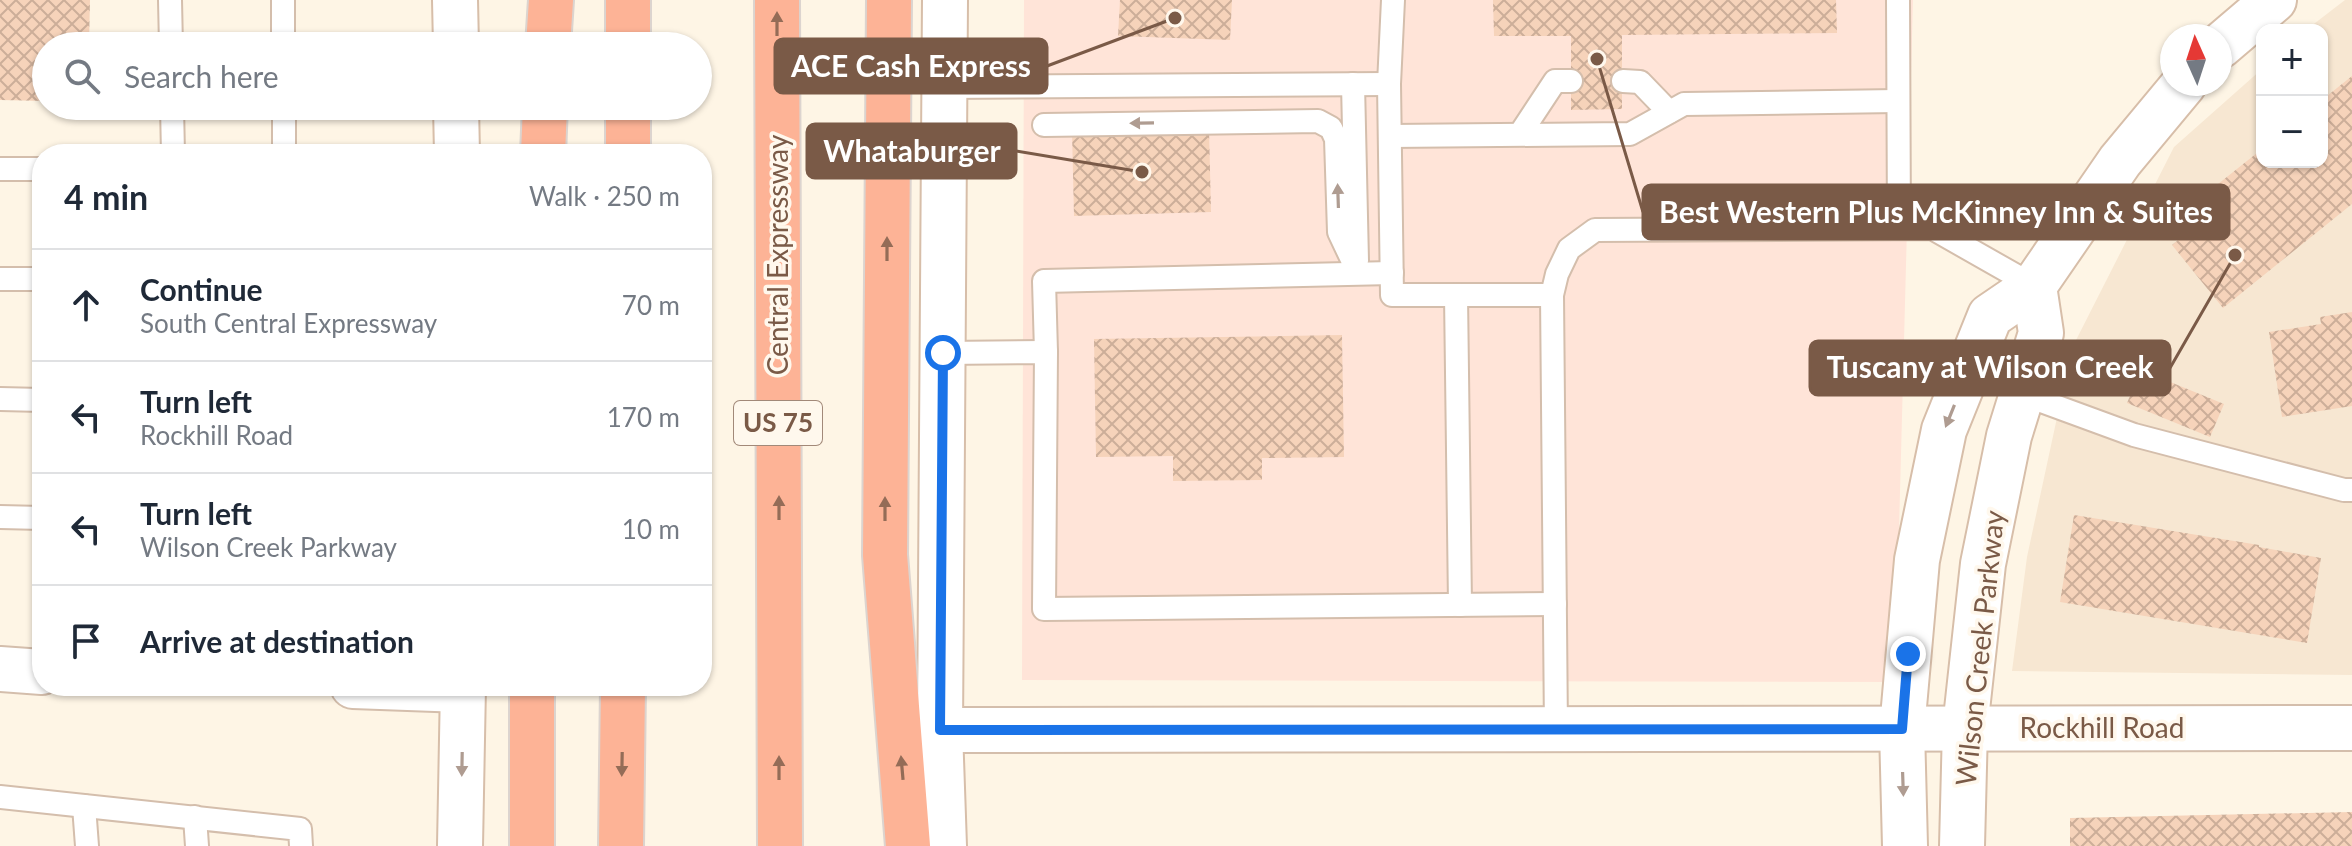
<!DOCTYPE html>
<meta charset="utf-8">
<style>
:root{--surface:#fff;--page:#f6f6f7;--text:#1f2937;--muted:#747a83;--line:#e0e1e3}
body{margin:0;font-family:Lato,sans-serif;background:var(--page);color:var(--text)}
.controls{position:absolute;right:24px;top:24px;display:grid;overflow:hidden;border-radius:16px;box-shadow:0 2px 6px #0004}
.controls button{width:72px;height:72px;display:grid;place-items:center;padding:0;border:0;border-bottom:2px solid var(--line);background:var(--surface);color:var(--text);font:40px sans-serif}
.compass{position:absolute;left:2160px;top:24px;width:72px;height:72px;border-radius:50%;background:var(--surface);box-shadow:0 2px 6px #0004;rotate:357deg}
.stop{position:absolute;width:24px;height:24px;margin:-18px;border:6px solid #1a73e8;border-radius:50%;background:#fff}
.stop.end{background:#1a73e8;border-color:#fff;box-shadow:0 2px 8px #0008}
.list{margin:0;padding:0;list-style:none}
h2{display:flex;justify-content:space-between;align-items:center;height:104px;margin:0;padding:0 32px;font-size:34px}
h2 small{font-size:26px;font-weight:400;color:var(--muted)}
.list li{display:grid;grid-template-columns:52px 1fr auto;gap:24px;align-items:center;box-sizing:border-box;height:112px;padding:0 32px;border-top:2px solid var(--line)}
.list b{display:block;font-size:30px;white-space:nowrap}
.list p{margin:0;font-size:26px;white-space:nowrap;color:var(--muted)}
.list em{font-size:26px;font-style:normal;color:var(--muted)}
.icon{flex:none;width:44px;height:44px;fill:none;stroke:currentColor;stroke-width:2;stroke-linecap:round;stroke-linejoin:round}
.map{position:relative;flex:none;width:2352px;height:846px;overflow:hidden}
.search{position:absolute;background:var(--surface);box-shadow:0 2px 6px #0004;left:32px;top:32px;width:680px;height:88px;display:flex;align-items:center;gap:20px;box-sizing:border-box;padding:0 28px;border-radius:44px;color:var(--muted);font-size:30px}
.panel{position:absolute;background:var(--surface);box-shadow:0 2px 6px #0004;left:32px;top:144px;width:680px;height:552px;border-radius:32px}
.map>svg:first-child{display:block}
.residential{fill:#f7e7d2}
.commercial{fill:#ffe4d8}
.building{fill:url(#building-cross-hatch)}
.lines{fill:none;stroke-linecap:round;stroke-linejoin:round}
.service-casing{stroke:#d4beac;stroke-width:26}
.tertiary-casing{stroke:#d4beac;stroke-width:48}
.secondary-casing{stroke:#d7bea9;stroke-width:48}
.motorway-casing{stroke:#dcd4cf;stroke-width:48}
.service{stroke:#fff;stroke-width:22}
.tertiary{stroke:#fff;stroke-width:44}
.secondary{stroke:#fff;stroke-width:44}
.motorway{stroke:#fdb396;stroke-width:44}
.oneway{fill:#946c57}
.oneway2{fill:#af9c91}
.route{stroke:#1a73e8;stroke-width:10}
.labels{text-anchor:middle;stroke-width:7;stroke-linejoin:round;paint-order:stroke}
.shield{fill:#fff8ed;stroke:#a28979;stroke-width:2}
.shield-label{font-size:26px;font-weight:bold;fill:#7a5a47}
.street-label{font-size:28px;fill:#7a5a47;stroke:#fff8ed}
.leader{fill:none;stroke:#7a5a47;stroke-width:3}
.callout-dot{fill:#7a5a47;stroke:#fff8ed;stroke-width:3}
.callout{fill:#7a5a47;stroke:#7a5a47;stroke-width:3}
.callout-label{font-size:30px;text-anchor:middle;font-weight:bold;fill:#fff}
</style>
<div class="map">
<svg width="2352" height="846" viewBox="0 0 2352 846">
<defs>
<pattern id="building-cross-hatch" width="8" height="8" patternUnits="userSpaceOnUse" patternTransform="scale(2)"><rect width="8" height="8" fill="#f6d3ba"/><path d="M0 0l8 8M0 8l8-8" fill="none" stroke="#ccae99"/></pattern>
</defs>
<rect width="100%" height="100%" fill="#fef5e5"/>
<path class="residential" d="M 2345,0 L 2352,0 L 2352,675 L 2012,671 L 2027,557 L 2072,348 L 2174,147 L 2262,69 L 2262,162 L 2322,162 L 2322,30 L 2306,30 Z"/>
<path class="commercial" d="M 1024,0 L 1913,0 L 1895,682 L 1022,680 Z"/>
<g class="building">
<path d="M 0,0 L 90,0 L 89,46 L 46,46 L 46,101 L 0,100 Z"/>
<path d="M 1120,0 L 1232,0 L 1230,40 L 1118,36 Z"/>
<path d="M 1493,0 L 1836,0 L 1837,33 L 1622,35 L 1622,109 L 1571,110 L 1571,36 L 1494,36 Z"/>
<path d="M 2352,76 L 2352,204 L 2223,308 L 2172,245 L 2225,202 L 2213,188 L 2262,149 L 2262,162 L 2322,162 L 2322,100 Z"/>
<path d="M 1209,129 L 1211,212 L 1074,216 L 1072,132 Z"/>
<path d="M 2352,312 L 2352,406 L 2282,417 L 2269,332 L 2321,324 L 2320,317 Z"/>
<path d="M 1342,335 L 1344,457 L 1262,458 L 1262,480 L 1173,481 L 1173,456 L 1096,457 L 1094,339 Z"/>
<path d="M 2141,370 L 2224,404 L 2210,437 L 2127,403 Z"/>
<path d="M 2074,515 L 2259,545 L 2259,547 L 2321,558 L 2307,643 L 2060,602 Z"/>
<path d="M 2352,812 L 2352,846 L 2070,846 L 2070,818 Z"/>
</g>
<g class="lines">
<defs>
<g id="service">
<path d="M 170,0 L 171,46"/>
<path d="M 283,0 L 283,46"/>
<path d="M 1393,0 L 1389,84 L 1392,295 L 1552,295"/>
<path d="M 1898,0 L 1899,228"/>
<path d="M 1623,81 L 1640,82 L 1669,112"/>
<path d="M 1353,84 L 1357,261"/>
<path d="M 945,87 L 1389,84"/>
<path d="M 172,106 L 173,154"/>
<path d="M 284,106 L 284,154"/>
<path d="M 1044,125 L 1318,121 L 1331,128 L 1336,139 L 1339,232 L 1357,270"/>
<path d="M 1520,134 L 1555,81 L 1571,81"/>
<path d="M 1390,136 L 1630,134 L 1684,104 L 1897,101"/>
<path d="M 0,169 L 42,169"/>
<path d="M 0,279 L 42,279"/>
<path d="M 1456,295 L 1460,605"/>
<path d="M 1046,352 L 1044,281 L 1392,273"/>
<path d="M 943,353 L 1046,352 L 1044,609 L 1555,604"/>
<path d="M 2022,394 L 2134,435 L 2344,490 L 2352,490"/>
<path d="M 0,399 L 42,400"/>
<path d="M 0,517 L 42,518"/>
<path d="M 1556,730 L 1552,295 L 1557,274 L 1569,249 L 1595,230 L 1932,228 L 2034,286"/>
<path d="M 0,797 L 300,829 L 301,846"/>
<path d="M 84,806 L 87,846"/>
<path d="M 195,817 L 197,846"/>
</g>
<g id="tertiary">
<path d="M 0,669 L 42,672"/>
<path d="M 353,686 L 463,690"/>
<path d="M 940,730 L 2352,728"/>
</g>
<g id="secondary">
<path d="M 455,0 L 456,46"/>
<path d="M 2220,46 L 2274,0"/>
<path d="M 456,106 L 457,154"/>
<path d="M 460,846 L 463,686"/>
<path d="M 944,846 L 940,730 L 945,0"/>
<path d="M 1905,846 L 1902,729 L 1917,560 L 1944,430 L 1990,316 L 2034,286 L 2120,161 L 2184,84"/>
<path d="M 1962,846 L 1965,728 L 1983,564 L 2009,436 L 2041,333 L 2034,286"/>
</g>
<g id="motorway">
<path d="M 628,0 L 628,46"/>
<path d="M 777,0 L 780,846"/>
<path d="M 889,0 L 885,555 L 908,846"/>
<path d="M 548,46 L 551,0"/>
<path d="M 628,106 L 628,154"/>
<path d="M 543,154 L 545,106"/>
<path d="M 532,846 L 532,686"/>
<path d="M 621,846 L 623,686"/>
</g>
</defs>
<use href="#service" class="service-casing"/>
<use href="#tertiary" class="tertiary-casing"/>
<use href="#secondary" class="secondary-casing"/>
<use href="#motorway" class="motorway-casing"/>
<use href="#service" class="service"/>
<use href="#tertiary" class="tertiary"/>
<use href="#secondary" class="secondary"/>
<use href="#motorway" class="motorway"/>
</g>
<defs><path id="oneway-solid" d="M-6-.8H1V-3.2L6.5 0L1 3.2V.8H-6Z" transform="scale(2)"/></defs>
<g class="oneway">
<use href="#oneway-solid" transform="translate(777 24) rotate(-90)"/>
<use href="#oneway-solid" transform="translate(887 249) rotate(-90)"/>
<use href="#oneway-solid" transform="translate(779 508) rotate(-90)"/>
<use href="#oneway-solid" transform="translate(885 509) rotate(-90)"/>
<use href="#oneway-solid" transform="translate(622 764) rotate(91)"/>
<use href="#oneway-solid" transform="translate(779 768) rotate(-90)"/>
<use href="#oneway-solid" transform="translate(902 768) rotate(-95)"/>
</g>
<g class="oneway2">
<use href="#oneway-solid" transform="translate(1142 123) rotate(179)"/>
<use href="#oneway-solid" transform="translate(1338 196) rotate(-92)"/>
<use href="#oneway-solid" transform="translate(1950 416) rotate(112)"/>
<use href="#oneway-solid" transform="translate(462 764) rotate(91)"/>
<use href="#oneway-solid" transform="translate(1903 784) rotate(88)"/>
</g>
<g class="lines">
<path class="route" d="M 943,353 L 940,730 L 1902,729 L 1908,654"/>
</g>
<g class="labels">
<rect class="shield" x="734" y="401" width="88" height="44" rx="6"/>
<g class="shield-label">
<text x="778" y="432">US 75</text>
</g>
<g class="street-label">
<text transform="translate(778 255) rotate(-90)" y="10">Central Expressway</text>
<text transform="translate(1980 648) rotate(-84)" y="10">Wilson Creek Parkway</text>
<text x="2102" y="738">Rockhill Road</text>
</g>
</g>
<path class="leader" d="M1175 18L1047 66M1142 172L1016 151M1597 59L1643 212M2235 255L2170 368"/>
<g class="callout-dot">
<circle cx="1175" cy="18" r="8"/>
<circle cx="1142" cy="172" r="8"/>
<circle cx="1597" cy="59" r="8"/>
<circle cx="2235" cy="255" r="8"/>
</g>
<g class="callout">
<rect x="775" y="39" width="272" height="54" rx="8"/>
<rect x="807" y="124" width="209" height="54" rx="8"/>
<rect x="1643" y="185" width="586" height="54" rx="8"/>
<rect x="1810" y="341" width="360" height="54" rx="8"/>
</g>
<g class="callout-label">
<text x="911" y="77">ACE Cash Express</text>
<text x="912" y="162">Whataburger</text>
<text x="1936" y="223">Best Western Plus McKinney Inn &amp; Suites</text>
<text x="1990" y="378">Tuscany at Wilson Creek</text>
</g>
</svg>
<div class="controls">
<button>+</button>
<button>−</button>
</div>
<svg class="compass" viewBox="-18 -18 36 36"><path d="M0-13l5 13h-10z" fill="#e53935"/><path d="M0 13l5-13h-10z" fill="#747a83"/></svg>
<div class="stop" style="left:943px;top:353px"></div>
<div class="stop end" style="left:1908px;top:654px"></div>
<div class="search"><svg class="icon" aria-label="search" viewBox="0 0 24 24"><circle cx="10" cy="10" r="6"/><path d="M15 15l6 6"/></svg>Search here</div>
<section class="panel">
<h2>4 min<small>Walk · 250 m</small></h2>
<ul class="list">
<li><svg class="icon" aria-label="ahead" viewBox="0 0 24 24"><path d="M12 20V5M6 11l6-6 6 6"/></svg><div><b>Continue</b><p>South Central Expressway</p></div><em>70 m</em></li>
<li><svg class="icon" aria-label="left" viewBox="0 0 24 24"><path d="M17 20v-9H6M10 6l-5 5 5 5"/></svg><div><b>Turn left</b><p>Rockhill Road</p></div><em>170 m</em></li>
<li><svg class="icon" aria-label="left" viewBox="0 0 24 24"><path d="M17 20v-9H6M10 6l-5 5 5 5"/></svg><div><b>Turn left</b><p>Wilson Creek Parkway</p></div><em>10 m</em></li>
<li><svg class="icon" aria-label="arrive" viewBox="0 0 24 24"><path d="M6 21V4h12l-3 4 3 4H6"/></svg><div><b>Arrive at destination</b></div></li>
</ul>
</section>
</div>
